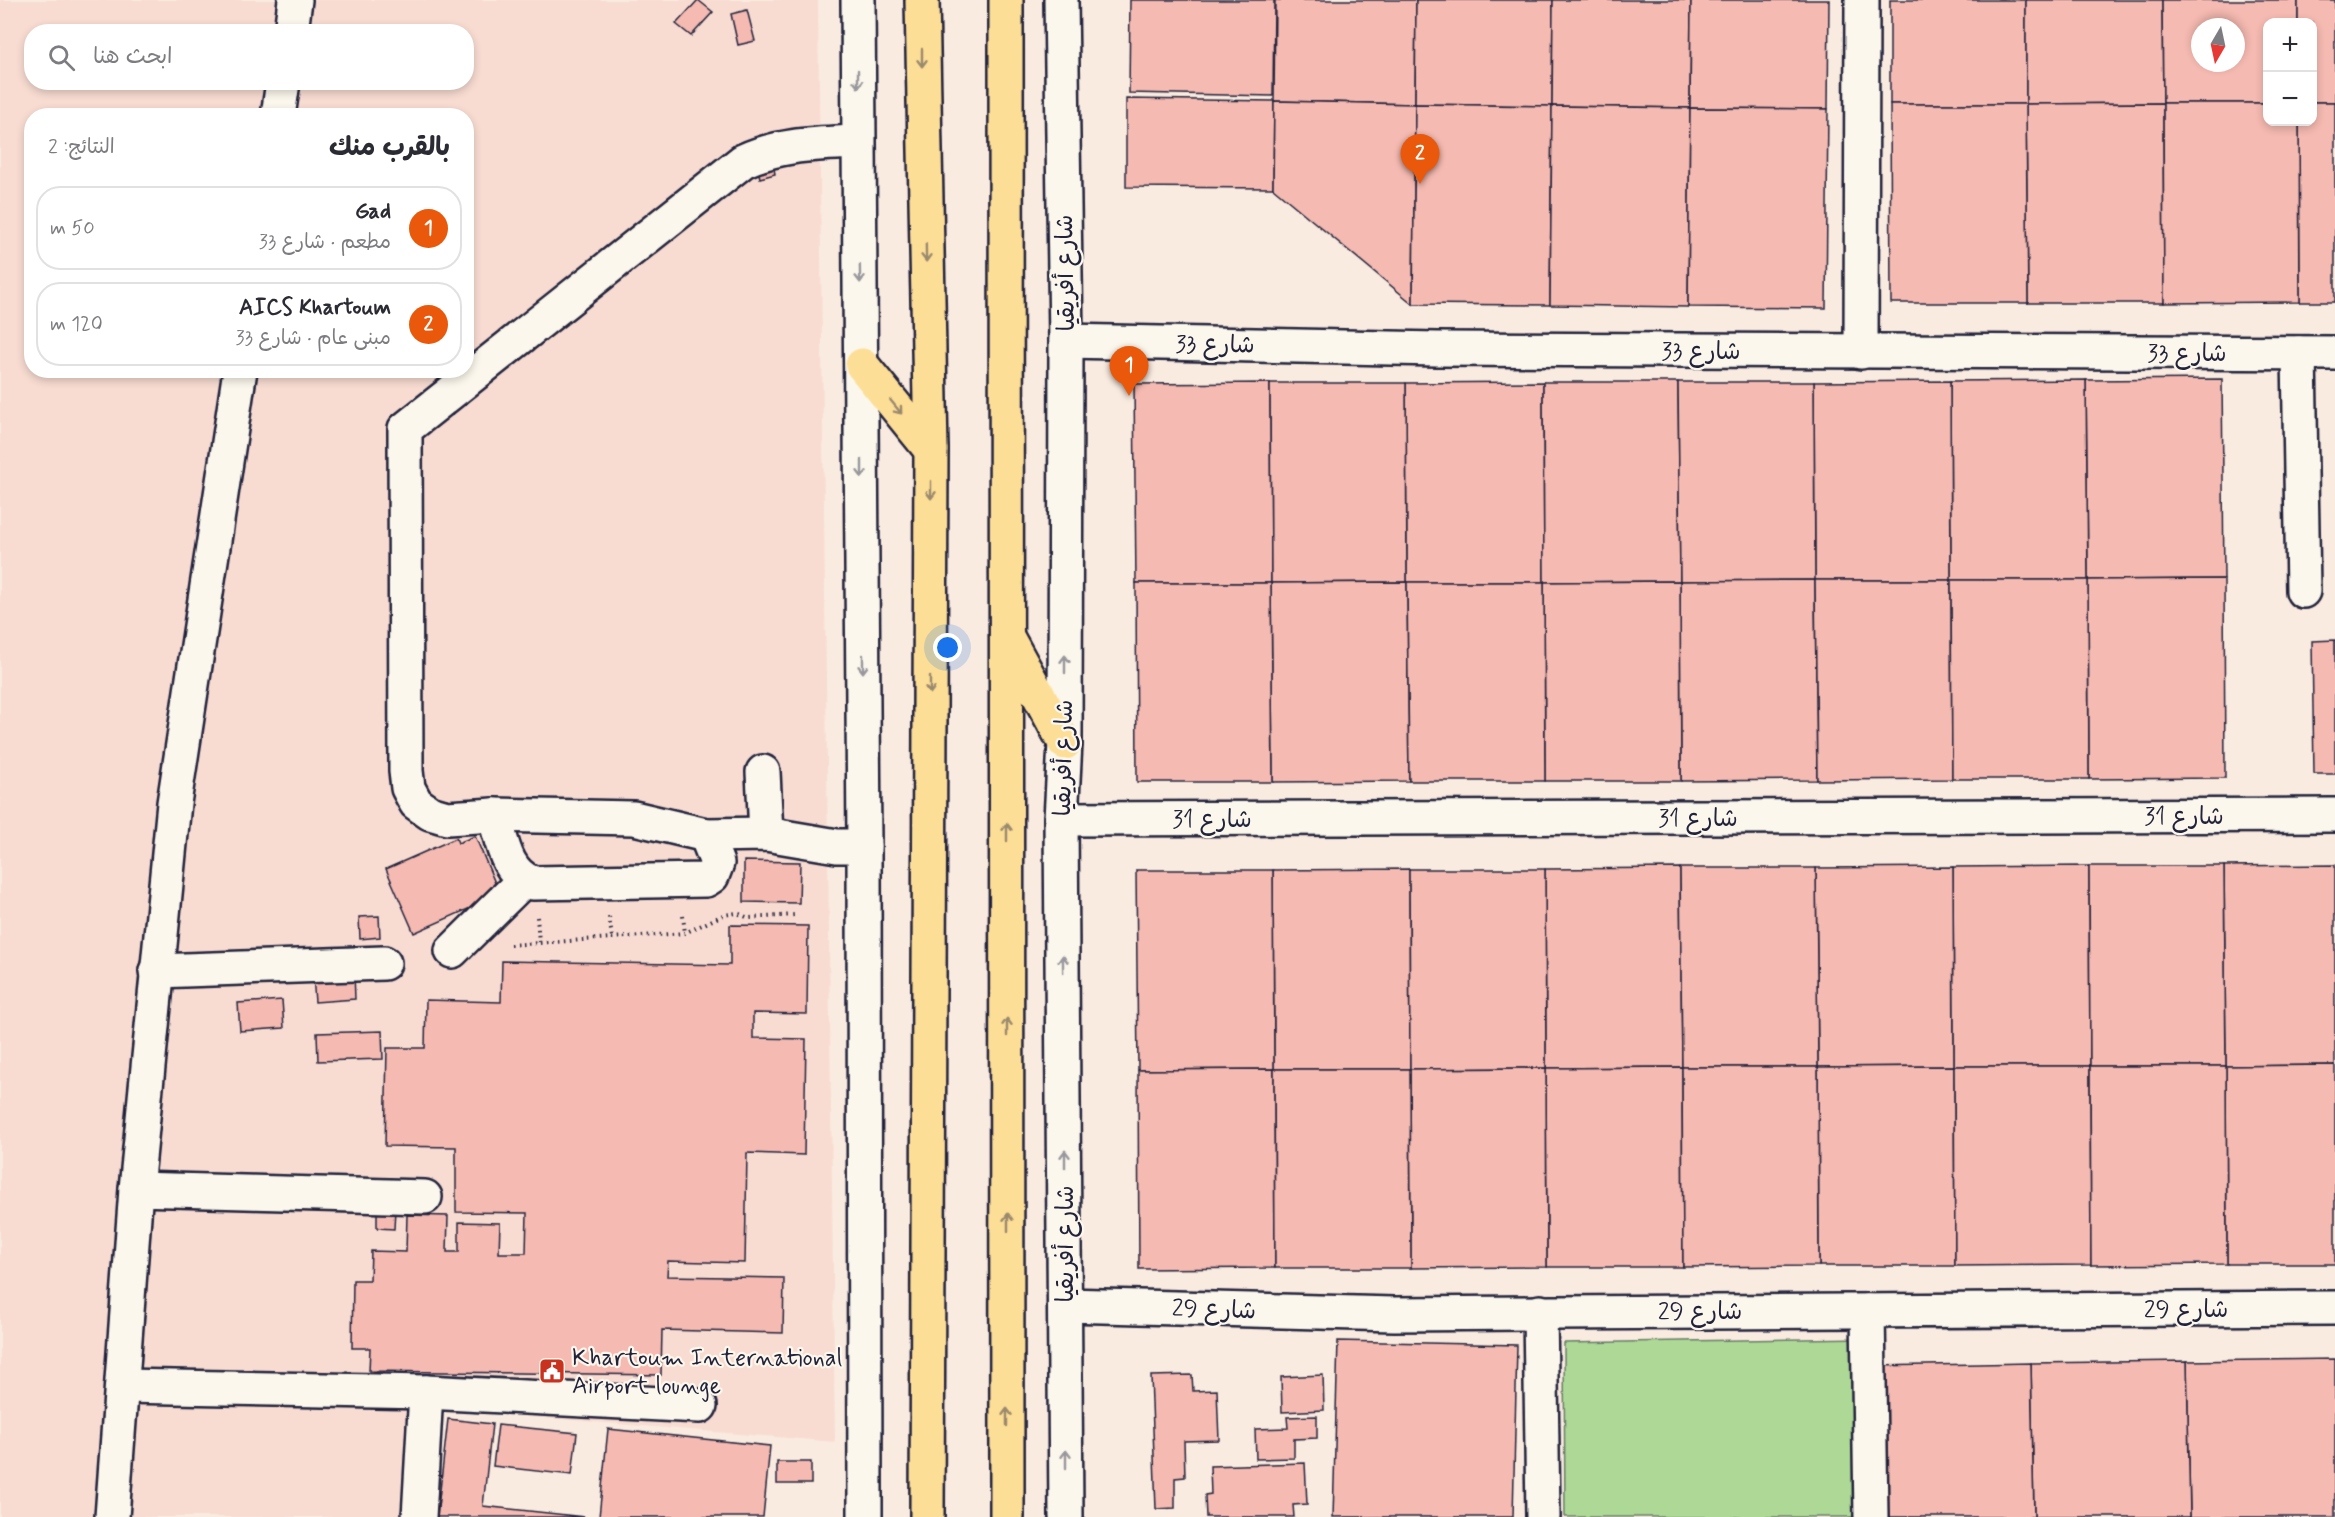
<!DOCTYPE html>
<html lang="ar">
<meta charset="utf-8">
<style>
:root{--surface:#fff;--page:#f2f2f3;--text:#2b2b33;--muted:#7c7c81;--line:#e1e1e2;--accent:#ea580c}
body{margin:0;font-family:Mynerve,"Playpen Sans Arabic",sans-serif;background:var(--page);color:var(--text);direction:rtl}
.controls{position:absolute;right:18px;top:18px;display:grid;overflow:hidden;border-radius:12px;box-shadow:0 3px 9px #0003}
.controls button{width:54px;height:54px;display:grid;place-items:center;padding:0;border:0;border-bottom:2px solid var(--line);background:var(--surface);color:var(--text);font:30px sans-serif}
.compass{position:absolute;left:2191px;top:18px;width:54px;height:54px;border-radius:50%;background:var(--surface);box-shadow:0 3px 9px #0003;rotate:189deg}
.you{position:absolute;left:948px;top:648px;width:21px;height:21px;margin:-15px;border:4px solid #fff;border-radius:50%;background:#1a73e8;box-shadow:0 0 0 9px #1a73e833}
.badge{display:grid;place-items:center;width:39px;height:39px;border-radius:50%;background:var(--accent);color:#fff;font-size:20px;font-weight:700}
.pin{position:absolute;translate:-50% -50px;filter:drop-shadow(0 2px 3px #0008)}
.pin::after{content:'';position:absolute;top:32px;width:21px;height:18px;background:inherit;clip-path:polygon(0 0,100% 0,50% 100%)}
.list{margin:0;padding:0;list-style:none}
h2{display:flex;justify-content:space-between;align-items:center;height:78px;margin:0;padding:0 24px;font-size:26px}
h2 small{font-size:20px;font-weight:400;color:var(--muted)}
.list li{display:grid;grid-template-columns:39px 1fr auto;gap:18px;align-items:center;box-sizing:border-box;height:84px;margin:0 12px 12px;padding:0 12px;border:2px solid var(--line);border-radius:24px}
.list b{display:block;font-size:22px;white-space:nowrap}
.list p{margin:0;font-size:20px;white-space:nowrap;color:var(--muted)}
.list em{font-size:20px;font-style:normal;color:var(--muted)}
.icon{flex:none;width:33px;height:33px;fill:none;stroke:currentColor;stroke-width:2;stroke-linecap:round;stroke-linejoin:round}
.map{position:relative;flex:none;width:2335px;height:1517px;overflow:hidden;direction:ltr}
.search{position:absolute;background:var(--surface);box-shadow:0 3px 9px #0003;left:24px;top:24px;width:450px;height:66px;display:flex;align-items:center;gap:15px;box-sizing:border-box;padding:0 21px;border-radius:24px;color:var(--muted);font-size:22px}
.panel{position:absolute;background:var(--surface);box-shadow:0 3px 9px #0003;left:24px;top:108px;width:450px;height:270px;border-radius:24px;direction:rtl}
.map>svg:first-child{display:block}
.built{fill:#f8dcd2;fill-rule:evenodd}
.green{fill:#add896;stroke:#687d68;stroke-width:1.5}
.building{fill:#f5bab1;stroke:#22223b;stroke-width:1.5;fill-rule:evenodd}
.lines{fill:none;stroke-linecap:round;stroke-linejoin:round}
.minor-casing{stroke:#22223b;stroke-width:38}
.highway-casing{stroke:#22223b;stroke-width:38}
.path{stroke:#22223b;stroke-width:4;stroke-dasharray:1.5 4.5;stroke-linecap:butt}
.minor{stroke:#fbf7ec;stroke-width:33}
.highway{stroke:#fdde96;stroke-width:33}
.oneway{stroke:#9a896d}
.oneway2{stroke:#99979c}
.labels{text-anchor:middle;stroke-width:4.5;stroke-linejoin:round;paint-order:stroke}
.street-label{font-size:24px;fill:#22223b;stroke:#fbf7ec}
.poi-label{font-size:24px;fill:#22223b;stroke:#fbf7ec;text-anchor:start}
</style>
<div class="map">
<svg width="2335" height="1517" viewBox="0 0 2335 1517">
<rect width="100%" height="100%" fill="#faebe0"/>
<filter id="ink" filterUnits="userSpaceOnUse"><feTurbulence type="fractalNoise" baseFrequency=".0167" numOctaves="2"/><feDisplacementMap in="SourceGraphic" scale="12" xChannelSelector="R" yChannelSelector="G"/><feConvolveMatrix kernelMatrix="1 2 1 2 8 2 1 2 1" color-interpolation-filters="sRGB"/></filter>
<g filter="url(#ink)">
<path class="built" d="M 0,0 L 818,0 L 835,1442 L 437,1409 L 428,1517 L 0,1517 ZM 32,32 L 466,32 L 466,82 L 32,82 ZM 32,116 L 466,116 L 466,370 L 32,370 Z"/>
<path class="green" d="M 1865,1338 L 1866,1517 L 1565,1517 L 1564,1343 Z"/>
<g class="building">
<path d="M 698,0 L 713,12 L 691,36 L 676,24 Z"/>
<path d="M 1130,0 L 1274,0 L 1273,96 L 1129,93 Z"/>
<path d="M 1275,0 L 1416,0 L 1415,104 L 1274,101 Z"/>
<path d="M 1416,0 L 1553,0 L 1552,106 L 1415,104 Z"/>
<path d="M 1553,0 L 1691,0 L 1690,108 L 1552,106 Z"/>
<path d="M 1691,0 L 1829,0 L 1828,109 L 1690,108 Z"/>
<rect x="1890" y="0" width="136" height="104"/>
<path d="M 2026,0 L 2162,0 L 2163,103 L 2026,104 Z"/>
<path d="M 2162,0 L 2298,0 L 2298,22 L 2268,22 L 2268,103 L 2163,103 ZM 2200,27 L 2236,27 L 2236,63 L 2200,63 Z"/>
<path d="M 2298,0 L 2335,0 L 2335,102 L 2312,102 L 2312,22 L 2298,22 Z"/>
<path d="M 747,10 L 755,41 L 738,45 L 731,14 Z"/>
<path d="M 1126,99 L 1274,101 L 1273,188 L 1126,187 Z"/>
<path d="M 1274,101 L 1415,104 L 1413,304 L 1273,188 Z"/>
<path d="M 2312,102 L 2335,102 L 2335,302 L 2300,302 L 2299,122 L 2312,122 Z"/>
<path d="M 2163,103 L 2164,303 L 2028,303 L 2026,104 Z"/>
<path d="M 2163,103 L 2268,103 L 2268,122 L 2299,122 L 2300,302 L 2164,303 Z"/>
<path d="M 1415,104 L 1552,106 L 1550,305 L 1413,304 Z"/>
<path d="M 1890,104 L 2026,104 L 2028,303 L 1891,303 Z"/>
<path d="M 1552,106 L 1690,108 L 1688,307 L 1550,305 Z"/>
<path d="M 1690,108 L 1828,109 L 1826,308 L 1688,307 Z"/>
<path d="M 772,158 L 775,174 L 760,178 L 756,161 Z"/>
<path d="M 2222,379 L 2224,579 L 2088,580 L 2086,380 Z"/>
<path d="M 2086,380 L 2088,580 L 1951,580 L 1950,381 Z"/>
<path d="M 1950,381 L 1951,580 L 1815,580 L 1814,382 Z"/>
<path d="M 1543,382 L 1544,582 L 1407,582 L 1406,383 Z"/>
<path d="M 1543,382 L 1678,382 L 1680,581 L 1544,582 Z"/>
<path d="M 1678,382 L 1814,382 L 1815,580 L 1680,581 Z"/>
<path d="M 1270,383 L 1271,583 L 1136,583 L 1134,384 Z"/>
<path d="M 1270,383 L 1406,383 L 1407,582 L 1271,583 Z"/>
<path d="M 2224,579 L 2225,778 L 2089,779 L 2088,580 Z"/>
<path d="M 1815,580 L 1817,780 L 1681,781 L 1680,581 Z"/>
<path d="M 1815,580 L 1951,580 L 1952,779 L 1817,780 Z"/>
<path d="M 1951,580 L 2088,580 L 2089,779 L 1952,779 Z"/>
<path d="M 1680,581 L 1681,781 L 1545,781 L 1544,582 Z"/>
<path d="M 1407,582 L 1409,781 L 1273,782 L 1271,583 Z"/>
<path d="M 1407,582 L 1544,582 L 1545,781 L 1409,781 Z"/>
<path d="M 1136,583 L 1271,583 L 1273,782 L 1137,782 Z"/>
<path d="M 2335,640 L 2335,774 L 2314,774 L 2312,641 Z"/>
<path d="M 475,836 L 498,890 L 482,898 L 484,902 L 414,933 L 386,869 L 456,838 L 458,843 Z"/>
<path d="M 744,861 L 800,862 L 799,903 L 744,902 Z"/>
<path d="M 2335,865 L 2335,1065 L 2226,1066 L 2224,866 Z"/>
<path d="M 2089,866 L 2090,1066 L 1954,1066 L 1953,867 Z"/>
<path d="M 2089,866 L 2224,866 L 2226,1066 L 2090,1066 Z"/>
<path d="M 1953,867 L 1954,1066 L 1818,1067 L 1816,868 Z"/>
<path d="M 1680,868 L 1682,1067 L 1546,1068 L 1545,869 Z"/>
<path d="M 1680,868 L 1816,868 L 1818,1067 L 1682,1067 Z"/>
<path d="M 1409,869 L 1410,1069 L 1274,1069 L 1273,870 Z"/>
<path d="M 1409,869 L 1545,869 L 1546,1068 L 1410,1069 Z"/>
<path d="M 1136,870 L 1273,870 L 1274,1069 L 1138,1070 Z"/>
<path d="M 379,916 L 380,937 L 360,939 L 359,917 Z"/>
<path d="M 730,925 L 808,926 L 807,1014 L 753,1013 L 753,1038 L 806,1039 L 804,1155 L 747,1153 L 745,1263 L 668,1261 L 667,1276 L 784,1278 L 783,1333 L 662,1330 L 661,1375 L 369,1371 L 370,1348 L 352,1348 L 353,1280 L 370,1280 L 371,1251 L 406,1252 L 407,1215 L 448,1216 L 447,1252 L 459,1252 L 459,1222 L 500,1223 L 499,1253 L 526,1253 L 527,1213 L 456,1212 L 456,1147 L 385,1146 L 387,1048 L 425,1048 L 426,1000 L 501,1002 L 502,961 L 730,965 Z"/>
<path d="M 354,973 L 355,999 L 315,1002 L 313,976 Z"/>
<path d="M 282,1000 L 284,1028 L 240,1031 L 238,1003 Z"/>
<path d="M 382,1031 L 383,1059 L 318,1061 L 317,1033 Z"/>
<path d="M 2335,1065 L 2335,1264 L 2227,1264 L 2226,1066 Z"/>
<path d="M 1954,1066 L 1955,1266 L 1819,1266 L 1818,1067 Z"/>
<path d="M 1954,1066 L 2090,1066 L 2091,1265 L 1955,1266 Z"/>
<path d="M 2090,1066 L 2226,1066 L 2227,1264 L 2091,1265 Z"/>
<path d="M 1682,1067 L 1683,1267 L 1547,1267 L 1546,1068 Z"/>
<path d="M 1682,1067 L 1818,1067 L 1819,1266 L 1683,1267 Z"/>
<path d="M 1546,1068 L 1547,1267 L 1411,1268 L 1410,1069 Z"/>
<path d="M 1274,1069 L 1275,1268 L 1139,1269 L 1138,1070 Z"/>
<path d="M 1274,1069 L 1410,1069 L 1411,1268 L 1275,1268 Z"/>
<path d="M 377,1208 L 395,1209 L 394,1229 L 377,1228 Z"/>
<path d="M 1338,1341 L 1517,1345 L 1513,1517 L 1333,1517 Z"/>
<path d="M 2335,1359 L 2335,1517 L 2190,1517 L 2187,1361 Z"/>
<path d="M 2187,1361 L 2190,1517 L 2034,1517 L 2031,1363 Z"/>
<path d="M 2031,1363 L 2034,1517 L 1878,1517 L 1875,1366 Z"/>
<path d="M 1192,1375 L 1193,1391 L 1217,1390 L 1219,1440 L 1184,1441 L 1185,1477 L 1175,1478 L 1175,1508 L 1156,1509 L 1151,1376 Z"/>
<path d="M 1323,1375 L 1324,1410 L 1282,1412 L 1281,1377 Z"/>
<path d="M 1317,1416 L 1317,1438 L 1294,1439 L 1294,1458 L 1256,1459 L 1255,1429 L 1288,1428 L 1287,1417 Z"/>
<path d="M 448,1419 L 492,1424 L 483,1506 L 585,1517 L 437,1517 Z"/>
<path d="M 498,1425 L 577,1433 L 572,1475 L 493,1466 Z"/>
<path d="M 608,1429 L 770,1446 L 763,1517 L 599,1517 Z"/>
<rect x="777" y="1462" width="34" height="22"/>
<path d="M 1305,1463 L 1307,1504 L 1293,1505 L 1294,1517 L 1206,1517 L 1205,1495 L 1211,1494 L 1210,1466 Z"/>
</g>
<g class="lines">
<defs>
<g id="minor">
<path d="M 858,0 L 864,846 L 865,1517"/>
<path d="M 1061,0 L 1066,341 L 1065,743 L 1061,819 L 1066,1517"/>
<path d="M 291,32 L 295,0"/>
<path d="M 278,116 L 283,82"/>
<path d="M 857,142 C 817,144 780,144 743,161 L 405,429 L 406,771 L 408,788 L 416,803 L 430,813 L 447,818 L 494,815 L 634,818 L 706,835 L 766,834 L 837,846 L 864,846"/>
<path d="M 1066,341 L 1437,349 L 2335,353"/>
<path d="M 1861,352 L 1862,0"/>
<path d="M 2299,353 L 2303,591"/>
<path d="M 763,772 L 766,834"/>
<path d="M 494,815 C 502,840 505,873 533,883 L 706,880 L 712,876 L 717,863 L 706,835"/>
<path d="M 1061,819 L 2335,815"/>
<path d="M 452,951 L 524,880"/>
<path d="M 156,971 L 384,963"/>
<path d="M 136,1189 L 425,1197"/>
<path d="M 1065,1305 L 1394,1314 L 2335,1308"/>
<path d="M 1868,1311 L 1871,1517"/>
<path d="M 1540,1312 L 1543,1517"/>
<path d="M 123,1386 L 426,1392 L 700,1406"/>
<path d="M 112,1517 L 136,1189 L 174,803 L 240,370"/>
<path d="M 419,1517 L 426,1392"/>
</g>
<g id="highway">
<path d="M 922,0 L 931,450 L 927,1517"/>
<path d="M 1006,0 L 1007,1517"/>
<path d="M 862,365 L 931,450"/>
<path d="M 1007,637 L 1065,743"/>
</g>
</defs>
<use href="#minor" class="minor-casing"/>
<use href="#highway" class="highway-casing"/>
<g class="path">
<path d="M 683,916 L 685,933"/>
<path d="M 537,917 L 539,942"/>
<path d="M 609,917 L 612,937"/>
<path d="M 510,945 L 685,933 L 723,915 L 737,913 L 749,918 L 795,915"/>
</g>
<use href="#minor" class="minor"/>
<use href="#highway" class="highway"/>
</g>
<defs><path id="oneway-shaft" d="M-6 0H5M1.5-3L5.5 0L1.5 3" fill="none" stroke-width="1.6" stroke-linecap="round" stroke-linejoin="round" transform="scale(1.5)"/></defs>
<g class="oneway">
<use href="#oneway-shaft" transform="translate(922 58) rotate(90)"/>
<use href="#oneway-shaft" transform="translate(926 253) rotate(89)"/>
<use href="#oneway-shaft" transform="translate(896 407) rotate(51)"/>
<use href="#oneway-shaft" transform="translate(931 490) rotate(90)"/>
<use href="#oneway-shaft" transform="translate(930 685) rotate(90)"/>
<use href="#oneway-shaft" transform="translate(1007 832) rotate(-90)"/>
<use href="#oneway-shaft" transform="translate(1007 1027) rotate(-90)"/>
<use href="#oneway-shaft" transform="translate(1008 1222) rotate(-90)"/>
<use href="#oneway-shaft" transform="translate(1007 1417) rotate(-90)"/>
</g>
<g class="oneway2">
<use href="#oneway-shaft" transform="translate(858 79) rotate(90)"/>
<use href="#oneway-shaft" transform="translate(860 274) rotate(89)"/>
<use href="#oneway-shaft" transform="translate(862 469) rotate(90)"/>
<use href="#oneway-shaft" transform="translate(863 664) rotate(90)"/>
<use href="#oneway-shaft" transform="translate(1065 664) rotate(-90)"/>
<use href="#oneway-shaft" transform="translate(1063 964) rotate(-91)"/>
<use href="#oneway-shaft" transform="translate(1065 1159) rotate(-90)"/>
<use href="#oneway-shaft" transform="translate(1066 1459) rotate(-90)"/>
</g>
</g>
<defs>
<symbol id="civic-square" viewBox="-11 -11 22 22"><rect x="-9" y="-9" width="18" height="18" rx="4" fill="#c8321e" stroke="#fbf7ec"/><path d="M-.6-6.5H3V-4.5H.6V-3L4-1V1h2V6H-6V1h2V-1L-.6-3ZM-1.2 2.5V6h2.4V2.5Z" fill="#fff"/></symbol>
</defs>
<g fill-rule="evenodd">
<use href="#civic-square" x="537" y="1356" width="30" height="30"/>
</g>
<g class="labels">
<g class="street-label">
<text transform="translate(1065 273) rotate(-91)" y="8">شارع أفريقيا</text>
<text transform="translate(1215 344) rotate(1)" y="8">شارع 33</text>
<text x="1701" y="359">شارع 33</text>
<text x="2187" y="361">شارع 33</text>
<text transform="translate(1063 758) rotate(-89)" y="8">شارع أفريقيا</text>
<text x="2184" y="824">شارع 31</text>
<text x="1698" y="826">شارع 31</text>
<text x="1212" y="827">شارع 31</text>
<text transform="translate(1065 1244) rotate(-90)" y="8">شارع أفريقيا</text>
<text transform="translate(1214 1309) rotate(2)" y="8">شارع 29</text>
<text x="2186" y="1317">شارع 29</text>
<text x="1700" y="1319">شارع 29</text>
</g>
<g class="poi-label">
<text x="572" y="1365">Khartoum International<tspan x="572" dy="28">Airport lounge</tspan></text>
</g>
</g>
</svg>
<div class="controls">
<button>+</button>
<button>−</button>
</div>
<svg class="compass" viewBox="-18 -18 36 36"><path d="M0-13l5 13h-10z" fill="#e53935"/><path d="M0 13l5-13h-10z" fill="#7c7c81"/></svg>
<div class="you"></div>
<div class="pin badge" style="left:1129px;top:396px">1</div>
<div class="pin badge" style="left:1420px;top:184px">2</div>
<div class="search"><svg class="icon" aria-label="search" viewBox="0 0 24 24"><circle cx="10" cy="10" r="6"/><path d="M15 15l6 6"/></svg>ابحث هنا</div>
<section class="panel">
<h2>بالقرب منك<small>النتائج: 2</small></h2>
<ul class="list">
<li><span class="badge">1</span><div><b>Gad</b><p>مطعم · شارع 33</p></div><em>50 m</em></li>
<li><span class="badge">2</span><div><b>AICS Khartoum</b><p>مبنى عام · شارع 33</p></div><em>120 m</em></li>
</ul>
</section>
</div>
